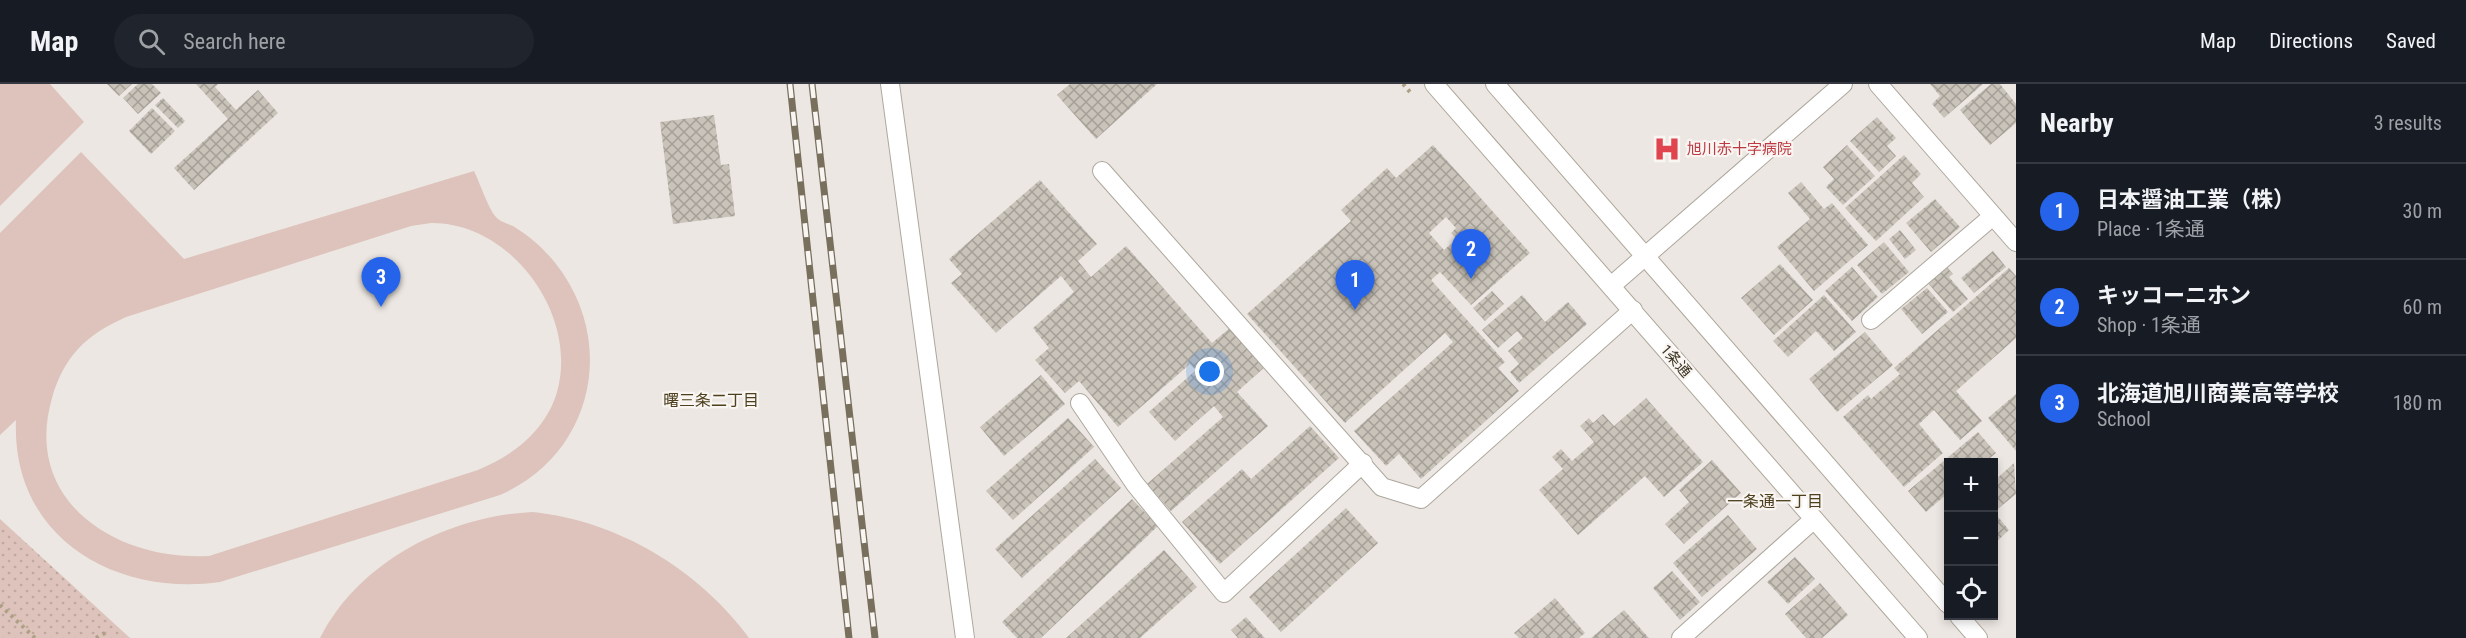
<!DOCTYPE html>
<meta charset="utf-8">
<style>
:root{--surface:#171b24;--page:#20242c;--text:#f1f3f6;--muted:#9ea1a6;--line:#363941;--accent:#2563eb}
body{margin:0;font-family:"Roboto Condensed","Noto Sans JP",sans-serif;background:var(--page);color:var(--text)}
.controls{position:absolute;right:18px;bottom:18px;display:grid;overflow:hidden;border-radius:0px;box-shadow:0 3px 9px #0003}
.controls button{width:54px;height:54px;display:grid;place-items:center;padding:0;border:0;border-bottom:2px solid var(--line);background:var(--surface);color:var(--text);font:30px sans-serif}
.you{position:absolute;left:1210px;top:288px;width:21px;height:21px;margin:-15px;border:4px solid #fff;border-radius:50%;background:#1a73e8;box-shadow:0 0 0 9px #1a73e833}
.badge{display:grid;place-items:center;width:39px;height:39px;border-radius:50%;background:var(--accent);color:#fff;font-size:20px;font-weight:700}
.pin{position:absolute;translate:-50% -50px;filter:drop-shadow(0 2px 3px #0008)}
.pin::after{content:'';position:absolute;top:32px;width:21px;height:18px;background:inherit;clip-path:polygon(0 0,100% 0,50% 100%)}
.list{margin:0;padding:0;list-style:none}
h2{display:flex;justify-content:space-between;align-items:center;height:78px;margin:0;padding:0 24px;font-size:26px}
h2 small{font-size:20px;font-weight:400;color:var(--muted)}
.list li{display:grid;grid-template-columns:39px 1fr auto;gap:18px;align-items:center;box-sizing:border-box;height:96px;padding:0 24px;border-top:2px solid var(--line)}
.list b{display:block;font-size:22px;white-space:nowrap}
.list p{margin:0;font-size:20px;white-space:nowrap;color:var(--muted)}
.list em{font-size:20px;font-style:normal;color:var(--muted)}
.icon{flex:none;width:33px;height:33px;fill:none;stroke:currentColor;stroke-width:2;stroke-linecap:round;stroke-linejoin:round}
.map{position:relative;flex:none;width:2016px;height:554px;overflow:hidden}
header{display:flex;align-items:center;gap:36px;box-sizing:border-box;height:84px;padding:0 30px;background:var(--surface);border-bottom:2px solid var(--line)}
header strong{font-size:28px}
nav{display:flex;gap:33px;margin-inline-start:auto;font-size:21px}
.search{width:420px;height:54px;background:var(--page);display:flex;align-items:center;gap:15px;box-sizing:border-box;padding:0 21px;border-radius:33px;color:var(--muted);font-size:22px}
main{display:flex}
aside{flex:1;background:var(--surface)}
.map>svg:first-child{display:block}
.green{fill:url(#green-dots)}
.pitch{fill:#ddc3bb;fill-rule:evenodd}
.building{fill:url(#building-cross-hatch);fill-rule:evenodd}
.lines{fill:none;stroke-linecap:round;stroke-linejoin:round}
.lane-casing{stroke:#ada79d;stroke-width:20}
.street-casing{stroke:#ada79d;stroke-width:20}
.secondary-casing{stroke:#aea698;stroke-width:20}
.path{stroke:#af9f83;stroke-width:4;stroke-dasharray:3 4.5;stroke-linecap:butt}
.lane{stroke:#fff;stroke-width:18}
.street{stroke:#fff;stroke-width:18}
.secondary{stroke:#fff;stroke-width:18}
.rail-casing{stroke:#786f5d;stroke-width:7}
.rail{stroke:#f8f5f2;stroke-width:4.5;stroke-dasharray:14;stroke-linecap:butt}
.labels{text-anchor:middle;stroke-width:4.5;stroke-linejoin:round;paint-order:stroke}
.health-label{font-size:15px;fill:#be3a42;stroke:#f8f5f2;text-anchor:start}
.street-label{font-size:15px;fill:#3c3422;stroke:#f8f5f2}
.neighbourhood-label{font-size:16px;fill:#4e401e;stroke:#f8f5f2}
</style>
<header>
<strong>Map</strong>
<div class="search"><svg class="icon" aria-label="search" viewBox="0 0 24 24"><circle cx="10" cy="10" r="6"/><path d="M15 15l6 6"/></svg>Search here</div>
<nav><a>Map</a><a>Directions</a><a>Saved</a></nav>
</header>
<main>
<div class="map">
<svg width="2016" height="554" viewBox="0 0 2016 554">
<defs>
<pattern id="green-dots" width="8" height="8" patternUnits="userSpaceOnUse" patternTransform="scale(1.5)"><rect width="8" height="8" fill="#ddc3bb"/><path d="M2 2h.1M6 6h.1" fill="none" stroke="#bfa8a0" stroke-width="1.8" stroke-linecap="round"/></pattern>
<pattern id="building-cross-hatch" width="8" height="8" patternUnits="userSpaceOnUse" patternTransform="scale(1.5)"><rect width="8" height="8" fill="#c9c3ba"/><path d="M0 0l8 8M0 8l8-8" fill="none" stroke="#a49f97"/></pattern>
</defs>
<rect width="100%" height="100%" fill="#ece7e2"/>
<path class="green" d="M 0,435 L 130,554 L 0,554 Z"/>
<g class="pitch">
<path d="M 0,0 L 50,0 L 84,38 L 0,122 Z"/>
<path d="M 81,68 L 184,175 L 474,87 C 479,97 489,126 496,133 C 500,138 510,140 516,144 C 534,155 550,171 562,188 C 617,268 588,373 500,411 L 220,498 C 113,513 11,452 16,336 L 0,351 L 0,149 ZM 431,139 C 511,138 579,231 557,308 C 546,346 513,372 478,386 L 209,472 C 117,477 22,418 52,314 C 64,272 86,251 126,233 L 411,142 Z"/>
<path d="M 533,428 C 618,437 698,485 749,554 L 320,554 C 359,477 449,432 533,428 Z"/>
</g>
<g class="building">
<path d="M 107,0 L 132,0 L 119,12 Z"/>
<path d="M 138,0 L 152,0 L 161,9 L 138,30 L 123,14 Z"/>
<path d="M 196,0 L 218,0 L 215,3 L 236,26 L 258,6 L 278,29 L 194,106 L 174,84 L 228,35 Z"/>
<path d="M 1070,0 L 1157,0 L 1096,55 L 1057,11 Z"/>
<path d="M 1930,0 L 1983,0 L 1944,34 L 1932,20 L 1940,12 Z"/>
<path d="M 1991,0 L 2000,0 L 2016,20 L 2016,39 L 1990,61 L 1960,26 Z"/>
<path d="M 163,14 L 185,37 L 178,44 L 155,21 Z"/>
<path d="M 152,24 L 175,47 L 151,70 L 129,47 Z"/>
<path d="M 714,31 L 721,81 L 729,80 L 735,132 L 673,140 L 660,38 Z"/>
<path d="M 1877,33 L 1896,54 L 1887,62 L 1896,72 L 1879,88 L 1850,57 Z"/>
<path d="M 1433,61 L 1530,169 L 1471,221 L 1440,188 L 1431,196 L 1505,278 L 1498,284 L 1519,307 L 1421,395 L 1399,370 L 1386,382 L 1354,347 L 1453,258 L 1445,249 L 1345,339 L 1247,230 L 1351,137 L 1341,126 L 1387,84 L 1396,94 ZM 1446,133 L 1456,144 L 1451,149 L 1457,155 L 1444,166 L 1429,149 Z"/>
<path d="M 1847,61 L 1875,92 L 1843,121 L 1826,103 L 1834,95 L 1823,83 Z"/>
<path d="M 1904,71 L 1921,90 L 1912,99 L 1924,113 L 1876,157 L 1845,124 Z"/>
<path d="M 1040,96 L 1097,160 L 1078,177 L 1091,193 L 1126,162 L 1212,259 L 1231,243 L 1266,282 L 1237,308 L 1268,342 L 1171,427 L 1147,400 L 1223,333 L 1214,322 L 1175,357 L 1149,328 L 1196,286 L 1190,280 L 1118,343 L 1079,297 L 1065,309 L 1035,276 L 1049,264 L 1033,244 L 1074,208 L 1061,192 L 996,249 L 951,199 L 962,190 L 949,175 Z"/>
<path d="M 1801,98 L 1824,125 L 1832,119 L 1868,161 L 1814,207 L 1777,163 L 1810,135 L 1788,109 Z"/>
<path d="M 1935,115 L 1960,143 L 1931,168 L 1906,139 Z"/>
<path d="M 1900,146 L 1916,166 L 1905,175 L 1889,155 Z"/>
<path d="M 1884,158 L 1909,188 L 1882,210 L 1857,181 Z"/>
<path d="M 1993,167 L 2006,183 L 1974,209 L 1961,194 Z"/>
<path d="M 1780,180 L 1813,216 L 1774,251 L 1741,214 Z"/>
<path d="M 1946,182 L 1953,190 L 1949,193 L 1968,215 L 1953,228 L 1927,198 Z"/>
<path d="M 1852,183 L 1878,213 L 1852,237 L 1825,207 Z"/>
<path d="M 2009,184 L 2016,192 L 2016,254 L 1956,307 L 1982,337 L 1960,356 L 1934,326 L 1919,340 L 1943,369 L 1904,403 L 1843,333 L 1868,311 L 1871,315 L 1900,290 L 1894,284 Z"/>
<path d="M 1927,204 L 1948,228 L 1922,250 L 1901,225 Z"/>
<path d="M 1492,207 L 1504,220 L 1485,237 L 1473,224 Z"/>
<path d="M 1522,211 L 1545,238 L 1568,218 L 1587,240 L 1519,299 L 1510,288 L 1519,280 L 1508,267 L 1523,254 L 1517,247 L 1498,264 L 1482,246 Z"/>
<path d="M 1824,211 L 1856,248 L 1834,267 L 1816,247 L 1788,273 L 1773,257 Z"/>
<path d="M 1865,248 L 1893,281 L 1837,328 L 1809,295 Z"/>
<path d="M 1041,291 L 1065,320 L 1004,372 L 980,343 Z"/>
<path d="M 2016,310 L 2016,367 L 1988,334 Z"/>
<path d="M 1646,314 L 1703,378 L 1664,413 L 1645,392 L 1578,451 L 1539,406 L 1563,385 L 1552,373 L 1561,365 L 1572,377 L 1594,358 L 1580,342 L 1589,334 L 1593,339 L 1603,330 L 1614,342 Z"/>
<path d="M 1068,334 L 1094,363 L 1013,436 L 986,407 Z"/>
<path d="M 1310,342 L 1339,374 L 1220,480 L 1182,438 L 1242,385 L 1251,395 Z"/>
<path d="M 1978,348 L 1996,369 L 1985,378 L 1948,378 L 1948,409 L 1926,428 L 1908,407 Z"/>
<path d="M 1095,375 L 1121,404 L 1022,494 L 995,465 Z"/>
<path d="M 1712,376 L 1741,409 L 1684,460 L 1665,440 L 1689,418 L 1679,406 Z"/>
<path d="M 2014,379 L 2016,410 L 1994,428 L 2009,446 L 1994,460 L 1994,397 Z"/>
<path d="M 1132,415 L 1158,442 L 1041,554 L 1017,554 L 1002,538 Z"/>
<path d="M 1346,424 L 1378,459 L 1281,548 L 1249,513 Z"/>
<path d="M 1728,431 L 1757,465 L 1702,513 L 1673,479 Z"/>
<path d="M 1164,466 L 1197,503 L 1140,554 L 1066,554 Z"/>
<path d="M 1795,473 L 1815,495 L 1788,520 L 1767,498 Z"/>
<path d="M 1672,487 L 1700,518 L 1680,536 L 1653,504 Z"/>
<path d="M 1820,499 L 1848,531 L 1822,554 L 1806,554 L 1785,530 Z"/>
<path d="M 1555,514 L 1585,549 L 1579,554 L 1519,554 L 1514,549 Z"/>
<path d="M 1624,526 L 1649,554 L 1591,554 Z"/>
<path d="M 1246,533 L 1265,554 L 1238,554 L 1231,546 Z"/>
</g>
<g class="lines">
<defs>
<g id="lane">
<path d="M 1102,87 L 1382,403 L 1421,415 L 1633,226"/>
<path d="M 1871,236 L 1993,132"/>
<path d="M 1080,319 L 1135,400 L 1224,509 L 1363,379"/>
</g>
<g id="street">
<path d="M 890,0 L 965,554"/>
<path d="M 1878,0 L 2016,158"/>
<path d="M 1611,202 L 1843,0"/>
<path d="M 1681,554 L 1813,436"/>
</g>
<g id="secondary">
<path d="M 1434,0 L 1918,554"/>
<path d="M 1495,0 L 1948,520"/>
<path d="M 1959,532 L 1978,554"/>
</g>
</defs>
<use href="#lane" class="lane-casing"/>
<use href="#street" class="street-casing"/>
<use href="#secondary" class="secondary-casing"/>
<g class="path">
<path d="M 1403,0 L 1410,8"/>
<path d="M 0,521 L 35,554"/>
<path d="M 96,554 L 105,549"/>
</g>
<use href="#lane" class="lane"/>
<use href="#street" class="street"/>
<use href="#secondary" class="secondary"/>
<defs>
<g id="rail">
<path d="M 790,0 L 849,554"/>
<path d="M 812,0 L 875,554"/>
</g>
</defs>
<use href="#rail" class="rail-casing"/>
<use href="#rail" class="rail"/>
</g>
<defs>
<symbol id="hospital-bare" viewBox="-9 -9 18 18"><path d="M-5-5h3v3.5h4V-5h3V5h-3V1.5h-4V5h-3Z" fill="#e0444e" stroke="#f8f5f2" stroke-width="2.5" paint-order="stroke"/></symbol>
</defs>
<g fill-rule="evenodd">
<use href="#hospital-bare" x="1648" y="46" width="38" height="38"/>
</g>
<g class="labels">
<g class="health-label">
<text x="1687" y="70">旭川赤十字病院</text>
</g>
<g class="street-label">
<text transform="translate(1676 277) rotate(49)" y="5">1条通</text>
</g>
<g class="neighbourhood-label">
<text x="711" y="322">曙三条二丁目</text>
<text x="1775" y="423">一条通一丁目</text>
</g>
</g>
</svg>
<div class="controls">
<button>+</button>
<button>−</button>
<button><svg class="icon" aria-label="locate" viewBox="0 0 24 24"><circle cx="12" cy="12" r="6"/><path d="M12 2v4M12 18v4M2 12h4M18 12h4"/></svg></button>
</div>
<div class="you"></div>
<div class="pin badge" style="left:1355px;top:226px">1</div>
<div class="pin badge" style="left:1471px;top:195px">2</div>
<div class="pin badge" style="left:381px;top:223px">3</div>
</div>
<aside>
<h2>Nearby<small>3 results</small></h2>
<ul class="list">
<li><span class="badge">1</span><div><b>日本醤油工業（株）</b><p>Place · 1条通</p></div><em>30 m</em></li>
<li><span class="badge">2</span><div><b>キッコーニホン</b><p>Shop · 1条通</p></div><em>60 m</em></li>
<li><span class="badge">3</span><div><b>北海道旭川商業高等学校</b><p>School</p></div><em>180 m</em></li>
</ul>
</aside>
</main>
